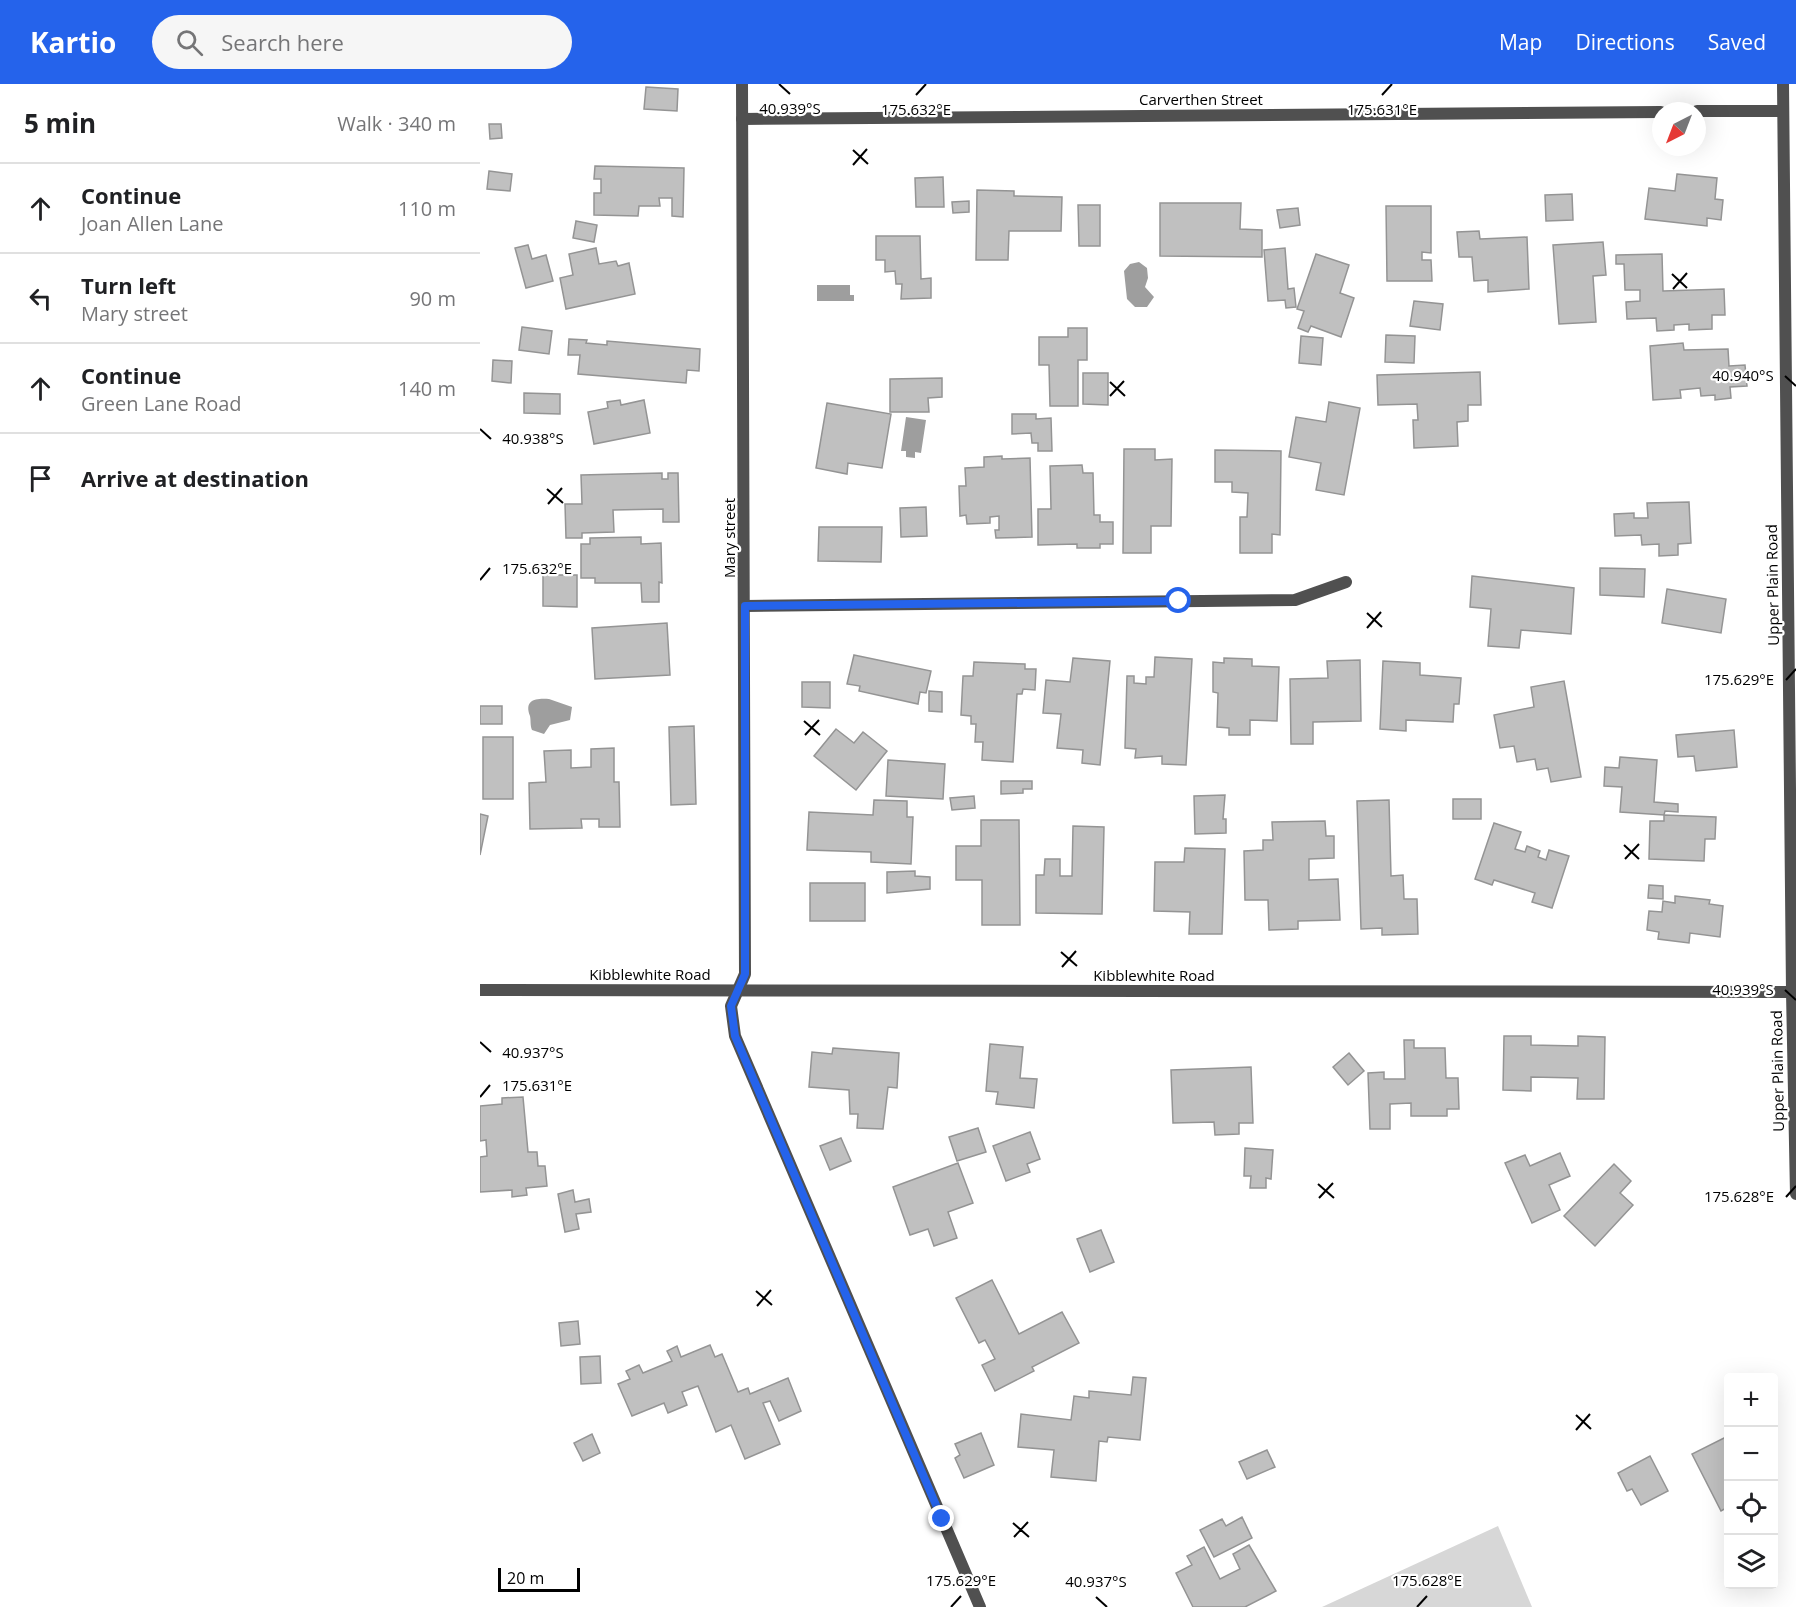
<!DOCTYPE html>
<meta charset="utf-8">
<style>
:root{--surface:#fff;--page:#f6f6f6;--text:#202124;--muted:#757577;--line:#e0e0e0;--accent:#2563eb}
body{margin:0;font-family:"Open Sans",sans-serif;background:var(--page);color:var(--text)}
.controls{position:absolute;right:18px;bottom:18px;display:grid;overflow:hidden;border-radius:6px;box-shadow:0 6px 24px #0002}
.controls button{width:54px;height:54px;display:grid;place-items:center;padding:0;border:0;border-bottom:2px solid var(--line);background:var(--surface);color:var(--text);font:30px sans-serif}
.compass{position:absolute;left:1172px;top:18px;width:54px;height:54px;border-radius:50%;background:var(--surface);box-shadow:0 6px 24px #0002;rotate:222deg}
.scale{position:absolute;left:18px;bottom:15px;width:82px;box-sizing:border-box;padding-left:6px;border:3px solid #000;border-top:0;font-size:16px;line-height:21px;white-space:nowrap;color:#000;-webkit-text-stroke:4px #fff;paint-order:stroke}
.stop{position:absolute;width:18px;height:18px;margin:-14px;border:4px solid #2563eb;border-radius:50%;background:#fff}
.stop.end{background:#2563eb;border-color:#fff;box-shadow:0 2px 6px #0008}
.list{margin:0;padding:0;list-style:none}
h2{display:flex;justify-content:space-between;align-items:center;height:78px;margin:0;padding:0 24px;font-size:26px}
h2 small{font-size:20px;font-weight:400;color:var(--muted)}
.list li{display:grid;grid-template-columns:39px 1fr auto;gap:18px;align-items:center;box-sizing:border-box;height:90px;padding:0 24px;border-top:2px solid var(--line)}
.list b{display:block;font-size:22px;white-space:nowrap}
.list p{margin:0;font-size:20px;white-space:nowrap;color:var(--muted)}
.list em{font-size:20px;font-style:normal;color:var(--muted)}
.icon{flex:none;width:33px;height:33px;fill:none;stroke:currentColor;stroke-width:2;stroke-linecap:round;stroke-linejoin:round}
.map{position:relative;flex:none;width:1316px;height:1523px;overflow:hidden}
header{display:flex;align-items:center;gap:36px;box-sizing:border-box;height:84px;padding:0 30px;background:var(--accent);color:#fff}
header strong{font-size:28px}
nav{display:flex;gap:33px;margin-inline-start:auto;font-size:21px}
.search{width:420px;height:54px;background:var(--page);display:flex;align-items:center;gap:15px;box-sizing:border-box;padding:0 21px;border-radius:33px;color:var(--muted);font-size:22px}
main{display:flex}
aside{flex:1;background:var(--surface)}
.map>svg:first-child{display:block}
.green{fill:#d7d7d7}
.water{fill:#9e9e9e}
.building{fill:#c0c0c0;stroke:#949494;stroke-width:1.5}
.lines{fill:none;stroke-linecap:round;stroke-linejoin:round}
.minor{stroke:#505050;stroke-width:12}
.tertiary{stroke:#505050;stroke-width:12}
.route{stroke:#2563eb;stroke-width:8}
.ticks{fill:none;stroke:#000;stroke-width:2}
.labels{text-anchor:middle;stroke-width:4.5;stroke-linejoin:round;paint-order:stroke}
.street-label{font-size:15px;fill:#000;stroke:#fff}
.ticks-label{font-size:15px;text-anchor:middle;fill:#000;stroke:#fff;stroke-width:4.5;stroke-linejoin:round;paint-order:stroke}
</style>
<header>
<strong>Kartio</strong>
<div class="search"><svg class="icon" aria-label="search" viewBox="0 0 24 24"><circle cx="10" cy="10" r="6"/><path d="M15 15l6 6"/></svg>Search here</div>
<nav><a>Map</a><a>Directions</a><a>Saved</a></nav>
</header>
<main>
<aside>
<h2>5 min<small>Walk · 340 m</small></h2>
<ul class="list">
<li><svg class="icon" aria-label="ahead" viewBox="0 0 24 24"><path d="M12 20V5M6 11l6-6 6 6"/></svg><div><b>Continue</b><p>Joan Allen Lane</p></div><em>110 m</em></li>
<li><svg class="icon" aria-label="left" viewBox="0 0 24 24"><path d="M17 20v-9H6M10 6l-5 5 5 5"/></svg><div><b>Turn left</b><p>Mary street</p></div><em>90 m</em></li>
<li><svg class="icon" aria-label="ahead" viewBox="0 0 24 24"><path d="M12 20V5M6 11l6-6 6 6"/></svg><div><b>Continue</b><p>Green Lane Road</p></div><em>140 m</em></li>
<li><svg class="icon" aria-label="arrive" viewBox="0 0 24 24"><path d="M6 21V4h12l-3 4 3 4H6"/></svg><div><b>Arrive at destination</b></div></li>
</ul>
</aside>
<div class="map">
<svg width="1316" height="1523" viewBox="0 0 1316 1523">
<rect width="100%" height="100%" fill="#fff"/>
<path class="green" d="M 1018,1442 L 1052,1523 L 842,1523 Z"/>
<g class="water">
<path d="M 659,178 L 667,184 L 668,194 L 665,203 L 674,213 L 667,223 L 655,223 L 647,215 L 644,187 L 650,180 Z"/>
<path d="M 337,201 L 370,201 L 370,211 L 374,211 L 374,217 L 337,217 Z"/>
<path d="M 426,333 L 446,336 L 441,369 L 435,368 L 435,374 L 426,373 L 426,367 L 421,367 Z"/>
<path d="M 69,615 L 92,623 L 90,636 L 70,641 L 64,650 L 52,646 C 50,641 51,637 50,632 C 44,616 55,614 69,615 Z"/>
</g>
<g class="building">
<path d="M 166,3 L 198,5 L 197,27 L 164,25 Z"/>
<path d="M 9,40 L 21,40 L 22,54 L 10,55 Z"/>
<path d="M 115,82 L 204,84 L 203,133 L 192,132 L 192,114 L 179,114 L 180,122 L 159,122 L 158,132 L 114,131 L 114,109 L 121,109 L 121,95 L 114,95 Z"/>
<path d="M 9,87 L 32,90 L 30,107 L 7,105 Z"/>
<path d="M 1197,90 L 1237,94 L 1235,115 L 1243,116 L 1241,136 L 1227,134 L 1227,142 L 1165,135 L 1169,104 L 1195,107 Z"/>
<path d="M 463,93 L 464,123 L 436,123 L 435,94 Z"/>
<path d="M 497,106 L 534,107 L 534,112 L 582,113 L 581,147 L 529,147 L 528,176 L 496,176 Z"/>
<path d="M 1092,110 L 1093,136 L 1066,137 L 1065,111 Z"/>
<path d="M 489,117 L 489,128 L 473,129 L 472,118 Z"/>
<path d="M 680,119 L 761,119 L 760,145 L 782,146 L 782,173 L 680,172 Z"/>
<path d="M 598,121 L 620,121 L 620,162 L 599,162 Z"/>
<path d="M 906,122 L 951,122 L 951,169 L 942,168 L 942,176 L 951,176 L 952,197 L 907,197 Z"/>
<path d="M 818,124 L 820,141 L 800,144 L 797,126 Z"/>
<path d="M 96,137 L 117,141 L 114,158 L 93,154 Z"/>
<path d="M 999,147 L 1000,155 L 1047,153 L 1049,205 L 1008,208 L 1008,196 L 994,197 L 992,173 L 979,173 L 977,148 Z"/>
<path d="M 396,152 L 440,152 L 441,195 L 451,194 L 451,214 L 421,215 L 422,200 L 416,200 L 415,187 L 405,188 L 405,176 L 396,176 Z"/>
<path d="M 1123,158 L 1126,191 L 1113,192 L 1116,238 L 1079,240 L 1073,161 Z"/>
<path d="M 48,161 L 52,175 L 66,171 L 73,197 L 46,204 L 35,164 Z"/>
<path d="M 116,164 L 119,180 L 136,177 L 138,182 L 149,179 L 155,210 L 86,225 L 80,194 L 93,191 L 89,170 Z"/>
<path d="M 805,164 L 808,205 L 814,204 L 816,223 L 806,224 L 805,216 L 788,217 L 784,166 Z"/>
<path d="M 836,170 L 869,181 L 860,209 L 874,214 L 861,253 L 831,242 L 828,248 L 818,244 L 824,227 L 817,225 Z"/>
<path d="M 1182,170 L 1183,207 L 1244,205 L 1245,231 L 1232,231 L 1232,245 L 1209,246 L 1209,240 L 1194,241 L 1194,246 L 1177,247 L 1176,234 L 1147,235 L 1146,218 L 1160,217 L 1160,206 L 1145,206 L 1144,180 L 1136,180 L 1136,171 Z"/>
<path d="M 934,217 L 963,220 L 960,246 L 930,242 Z"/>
<path d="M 42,243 L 72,247 L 69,270 L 39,266 Z"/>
<path d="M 588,244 L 607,244 L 607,276 L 598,276 L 598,322 L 570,322 L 569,281 L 559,281 L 559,253 L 588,253 Z"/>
<path d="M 906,251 L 935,252 L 934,279 L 905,278 Z"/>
<path d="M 821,252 L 843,254 L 841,281 L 819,279 Z"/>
<path d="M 89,255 L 107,256 L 106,259 L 127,261 L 127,257 L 220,265 L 219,287 L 207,286 L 206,299 L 98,290 L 100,271 L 88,271 Z"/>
<path d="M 1203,259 L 1204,266 L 1248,265 L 1249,282 L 1265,281 L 1267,302 L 1250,303 L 1251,314 L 1235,316 L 1235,311 L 1221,312 L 1220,304 L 1200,306 L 1201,314 L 1173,316 L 1170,262 Z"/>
<path d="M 13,276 L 32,277 L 31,299 L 12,297 Z"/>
<path d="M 1000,288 L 1001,321 L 988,321 L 988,337 L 977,338 L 978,362 L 934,364 L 933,336 L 938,336 L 937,320 L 898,321 L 897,291 Z"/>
<path d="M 603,289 L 628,289 L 628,321 L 603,320 Z"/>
<path d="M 462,294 L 462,313 L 448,314 L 449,328 L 410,328 L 410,295 Z"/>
<path d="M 44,309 L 80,310 L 80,330 L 44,329 Z"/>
<path d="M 140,316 L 141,321 L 164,316 L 170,349 L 114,360 L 108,328 L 128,324 L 127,318 Z"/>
<path d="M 849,318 L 880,324 L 864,411 L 836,406 L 841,379 L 809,373 L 816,333 L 846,338 Z"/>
<path d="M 347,319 L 411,330 L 402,384 L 368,379 L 367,390 L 336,384 Z"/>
<path d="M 532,330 L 556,330 L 556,335 L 571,334 L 572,367 L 558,367 L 558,359 L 552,359 L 551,349 L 532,350 Z"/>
<path d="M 644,365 L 675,365 L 675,376 L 692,375 L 691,442 L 671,442 L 671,469 L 643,469 Z"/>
<path d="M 735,366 L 801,367 L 800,451 L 792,450 L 792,469 L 760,469 L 760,433 L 767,433 L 768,409 L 752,408 L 752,398 L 735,398 Z"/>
<path d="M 522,372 L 522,375 L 550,374 L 552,453 L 516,454 L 515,446 L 519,446 L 519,432 L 510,433 L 510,439 L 487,440 L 486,431 L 480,432 L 479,402 L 486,402 L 485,384 L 504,383 L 504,373 Z"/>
<path d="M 602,381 L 603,389 L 613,389 L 614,431 L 620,431 L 620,438 L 633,438 L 633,460 L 620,460 L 620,464 L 597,464 L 597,460 L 558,461 L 558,425 L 571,425 L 570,382 Z"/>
<path d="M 182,389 L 182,395 L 188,395 L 188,389 L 198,389 L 199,438 L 183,438 L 183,425 L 133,426 L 134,448 L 102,449 L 102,454 L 86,454 L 85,420 L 102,420 L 101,391 Z"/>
<path d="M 1209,418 L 1211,459 L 1198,460 L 1198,471 L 1179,472 L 1179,460 L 1162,461 L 1161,451 L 1135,452 L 1134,430 L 1154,429 L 1154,434 L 1168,434 L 1167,419 Z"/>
<path d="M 446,423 L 447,452 L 421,453 L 420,424 Z"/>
<path d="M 339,443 L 402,443 L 401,478 L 338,477 Z"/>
<path d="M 161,453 L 161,460 L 181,459 L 182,499 L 179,498 L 179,518 L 162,518 L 161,499 L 115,499 L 115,494 L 101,494 L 101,460 L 110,460 L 110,454 Z"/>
<path d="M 1120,484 L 1165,485 L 1164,513 L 1120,511 Z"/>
<path d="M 63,491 L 97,491 L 97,523 L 63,522 Z"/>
<path d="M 992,492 L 1094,504 L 1091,550 L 1041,546 L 1039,564 L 1008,562 L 1011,525 L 990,523 Z"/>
<path d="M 1187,505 L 1246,515 L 1241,549 L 1182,539 Z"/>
<path d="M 187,539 L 190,591 L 115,595 L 112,544 Z"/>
<path d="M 374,571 L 451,587 L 446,609 L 440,608 L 438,620 L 379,607 L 380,602 L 367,600 Z"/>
<path d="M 675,573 L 712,575 L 706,681 L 682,680 L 682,672 L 655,674 L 656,665 L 645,664 L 647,592 L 654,592 L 654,599 L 666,600 L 666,593 L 674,593 Z"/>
<path d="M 593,574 L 630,577 L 620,681 L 602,679 L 603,666 L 577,664 L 581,630 L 563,629 L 566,596 L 590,598 Z"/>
<path d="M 744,574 L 772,575 L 772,582 L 799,583 L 797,637 L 770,636 L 770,651 L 749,651 L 749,644 L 737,643 L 738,609 L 733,608 L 733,578 L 744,579 Z"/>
<path d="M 880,576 L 881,637 L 833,638 L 833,660 L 811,660 L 810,595 L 848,594 L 847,577 Z"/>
<path d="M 903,577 L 940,579 L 940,591 L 981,594 L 979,620 L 974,620 L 973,638 L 926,636 L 926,647 L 900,645 Z"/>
<path d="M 494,578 L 545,580 L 545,585 L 556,585 L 555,606 L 543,605 L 542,610 L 537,610 L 533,678 L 502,676 L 503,658 L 495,658 L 496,640 L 491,640 L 491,632 L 481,631 L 483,592 L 493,592 Z"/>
<path d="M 1084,597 L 1101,693 L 1071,698 L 1068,684 L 1057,686 L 1055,675 L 1037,678 L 1034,662 L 1020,664 L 1014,631 L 1054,623 L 1051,603 Z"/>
<path d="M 322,598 L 350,598 L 350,624 L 322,623 Z"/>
<path d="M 449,607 L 462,608 L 462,628 L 449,627 Z"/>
<rect x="0" y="622" width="22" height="18"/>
<path d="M 214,642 L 216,720 L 191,721 L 189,643 Z"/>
<path d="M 356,645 L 374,659 L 383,648 L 407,667 L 376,706 L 334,672 Z"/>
<path d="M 1254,646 L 1257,683 L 1216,687 L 1214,672 L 1198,673 L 1196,651 Z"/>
<rect x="3" y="653" width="30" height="62"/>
<path d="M 134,664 L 134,698 L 139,698 L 140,743 L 119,743 L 119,735 L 101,735 L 102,744 L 50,745 L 49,699 L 66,698 L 64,667 L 91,666 L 91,684 L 111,683 L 111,665 Z"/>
<path d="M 1140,673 L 1177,676 L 1174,718 L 1198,720 L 1198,728 L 1185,727 L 1184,731 L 1140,728 L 1142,703 L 1124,702 L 1125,683 L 1139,684 Z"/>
<path d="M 408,676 L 465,680 L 463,715 L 406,712 Z"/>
<path d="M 521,697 L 552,697 L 552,705 L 543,705 L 543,709 L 521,710 Z"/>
<path d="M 745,711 L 743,735 L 746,735 L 746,749 L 715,750 L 714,712 Z"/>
<path d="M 494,712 L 495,724 L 472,726 L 470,714 Z"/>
<rect x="973" y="715" width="28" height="20"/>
<path d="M 394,716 L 427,717 L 427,733 L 433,733 L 431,780 L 391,778 L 391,768 L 327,766 L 329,728 L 393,731 Z"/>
<path d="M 909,716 L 911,792 L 923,791 L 924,815 L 937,815 L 938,850 L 902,851 L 902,844 L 881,845 L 877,717 Z"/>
<path d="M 0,730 L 8,732 L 0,771 Z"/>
<path d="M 1184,731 L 1236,733 L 1235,755 L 1225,755 L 1224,777 L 1169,775 L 1170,737 L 1184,737 Z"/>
<path d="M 501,736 L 539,736 L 540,841 L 502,841 L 502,796 L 476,796 L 476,762 L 501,762 Z"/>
<path d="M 845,737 L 846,752 L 854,752 L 854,774 L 829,775 L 829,796 L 858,795 L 860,836 L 818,837 L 818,845 L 789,846 L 788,816 L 765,816 L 764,767 L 783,766 L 783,756 L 793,756 L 792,738 Z"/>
<path d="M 1014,739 L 1041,748 L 1035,765 L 1045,768 L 1047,762 L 1060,767 L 1058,773 L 1066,776 L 1069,766 L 1089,772 L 1072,824 L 1052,818 L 1055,809 L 1014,796 L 1012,801 L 995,795 Z"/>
<path d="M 593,742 L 624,743 L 622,830 L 556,829 L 556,791 L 564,791 L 565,775 L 580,775 L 580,792 L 592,792 Z"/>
<path d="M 705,764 L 745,765 L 742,850 L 709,850 L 710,828 L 674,827 L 675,778 L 704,778 Z"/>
<path d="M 435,787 L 435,792 L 450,793 L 450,805 L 407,809 L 407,788 Z"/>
<rect x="330" y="799" width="55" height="38"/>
<path d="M 1169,801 L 1183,802 L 1183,815 L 1168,814 Z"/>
<path d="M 1195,812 L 1230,816 L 1229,820 L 1243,822 L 1240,853 L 1210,849 L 1209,859 L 1178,855 L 1179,848 L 1167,846 L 1169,827 L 1182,828 L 1183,817 L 1195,819 Z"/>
<path d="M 1024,952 L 1051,952 L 1051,961 L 1098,962 L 1098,952 L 1125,953 L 1124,1015 L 1097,1015 L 1098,994 L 1051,993 L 1051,1007 L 1023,1006 Z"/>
<path d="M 924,956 L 934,956 L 934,964 L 965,964 L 966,994 L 978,994 L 979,1025 L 967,1025 L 967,1032 L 931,1032 L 931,1019 L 910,1020 L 910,1045 L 890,1045 L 888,989 L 904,988 L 904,995 L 925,995 Z"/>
<path d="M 510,960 L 543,963 L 540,994 L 557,995 L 554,1024 L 516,1020 L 518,1008 L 506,1007 Z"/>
<path d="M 353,964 L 419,969 L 417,1004 L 408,1003 L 403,1045 L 377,1044 L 378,1030 L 370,1030 L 369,1006 L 329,1003 L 332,968 L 352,970 Z"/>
<path d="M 869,969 L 884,987 L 868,1001 L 853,983 Z"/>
<path d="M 771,983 L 773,1039 L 759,1039 L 759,1050 L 735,1051 L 734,1038 L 693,1039 L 691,986 Z"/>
<path d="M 43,1013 L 48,1068 L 57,1068 L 58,1082 L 65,1082 L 67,1102 L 46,1104 L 47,1111 L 32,1113 L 32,1106 L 0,1108 L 0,1073 L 7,1072 L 6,1056 L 0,1057 L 0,1022 L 22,1020 L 22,1014 Z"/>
<path d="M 498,1044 L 506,1068 L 477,1077 L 469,1053 Z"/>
<path d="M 550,1048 L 560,1075 L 547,1080 L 550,1088 L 526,1097 L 513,1062 Z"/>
<path d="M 361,1054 L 371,1077 L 350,1086 L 340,1062 Z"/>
<path d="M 765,1064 L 793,1066 L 791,1095 L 786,1094 L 786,1104 L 770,1104 L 771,1092 L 764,1092 Z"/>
<path d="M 1080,1069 L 1090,1092 L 1069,1101 L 1080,1126 L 1052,1139 L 1025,1079 L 1045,1071 L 1050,1082 Z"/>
<path d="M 478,1079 L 493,1119 L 468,1128 L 477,1154 L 454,1162 L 448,1145 L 430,1151 L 413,1103 Z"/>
<path d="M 1134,1080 L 1151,1097 L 1140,1109 L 1153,1121 L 1115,1162 L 1084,1132 Z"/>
<path d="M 93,1106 L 95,1118 L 109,1115 L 111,1128 L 96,1130 L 99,1145 L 85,1148 L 78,1110 Z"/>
<path d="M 621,1146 L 634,1178 L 610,1188 L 597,1155 Z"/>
<path d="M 512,1196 L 539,1250 L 582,1228 L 599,1259 L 552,1283 L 554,1287 L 515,1307 L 502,1281 L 515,1275 L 505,1256 L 499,1259 L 476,1214 Z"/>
<path d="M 98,1237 L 100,1260 L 81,1262 L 79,1239 Z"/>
<path d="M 230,1261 L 235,1273 L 242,1270 L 258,1308 L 268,1304 L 270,1310 L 308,1294 L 321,1327 L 299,1337 L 290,1317 L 283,1319 L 300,1360 L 265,1375 L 251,1341 L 236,1348 L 218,1302 L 202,1308 L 207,1321 L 188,1329 L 184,1319 L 152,1332 L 138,1300 L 150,1295 L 146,1287 L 159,1281 L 163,1289 L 192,1277 L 187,1267 L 197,1262 L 201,1273 Z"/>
<path d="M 120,1272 L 121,1299 L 101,1300 L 100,1273 Z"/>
<path d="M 653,1293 L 666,1294 L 660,1356 L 628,1353 L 627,1358 L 619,1357 L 616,1397 L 571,1393 L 574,1366 L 538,1363 L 541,1330 L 591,1336 L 594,1312 L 609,1314 L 609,1307 L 651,1311 Z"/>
<path d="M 501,1349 L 514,1381 L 484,1394 L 475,1374 L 480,1371 L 475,1360 Z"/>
<path d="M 112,1350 L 120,1369 L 103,1377 L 94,1359 Z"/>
<path d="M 1248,1352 L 1248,1423 L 1241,1427 L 1212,1370 Z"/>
<path d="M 787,1366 L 795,1383 L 767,1395 L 759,1378 Z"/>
<path d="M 1170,1372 L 1188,1407 L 1161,1421 L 1152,1405 L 1147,1407 L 1138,1389 Z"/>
<path d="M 762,1433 L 772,1454 L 734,1473 L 720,1446 L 742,1435 L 746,1442 Z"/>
<path d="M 769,1461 L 796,1507 L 765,1523 L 713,1523 L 696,1489 L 712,1481 L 707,1472 L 724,1463 L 740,1495 L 760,1485 L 753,1470 Z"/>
</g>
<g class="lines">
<g class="minor">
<path d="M 262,0 L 265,890 L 251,922 L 255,952 L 500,1523"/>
<path d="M 1217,27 L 1303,27"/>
<path d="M 262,35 L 1181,28"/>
<path d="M 265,522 L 815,516 L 866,498"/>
<path d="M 0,906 L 1312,908 L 1316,1110"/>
</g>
<path class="tertiary" d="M 1303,0 L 1312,908"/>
</g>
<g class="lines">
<path class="route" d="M 462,1435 L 255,952 L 251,922 L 265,890 L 265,522 L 699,517"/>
</g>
<path class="ticks" d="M 299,0 L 310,10M 436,11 L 446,0M 902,11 L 912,0M 373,66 L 388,80M 373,81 L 387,65M 1192,190 L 1207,204M 1193,205 L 1207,189M 1305,292 L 1316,302M 630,298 L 645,312M 630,312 L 644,297M 0,345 L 11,355M 67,405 L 83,419M 68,420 L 82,404M 0,496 L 10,484M 887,529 L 902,543M 887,544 L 901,528M 1306,596 L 1316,585M 324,637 L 340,651M 325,651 L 339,636M 1144,761 L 1159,775M 1145,775 L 1159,760M 581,868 L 597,882M 582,883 L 596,867M 1305,906 L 1316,916M 0,958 L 11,968M 0,1013 L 10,1001M 838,1100 L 854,1114M 1306,1113 L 1316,1102M 839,1114 L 853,1099M 276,1207 L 292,1221M 277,1222 L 291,1206M 1096,1331 L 1111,1345M 1096,1346 L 1110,1330M 533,1439 L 549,1453M 534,1453 L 548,1438M 616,1513 L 627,1523M 471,1523 L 481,1512M 937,1523 L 947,1512"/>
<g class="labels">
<g class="street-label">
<text x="721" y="21">Carverthen Street</text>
<text transform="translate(250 454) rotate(-90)" y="5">Mary street</text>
<text transform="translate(1293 501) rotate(-91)" y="5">Upper Plain Road</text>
<text x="170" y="896">Kibblewhite Road</text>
<text x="674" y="897">Kibblewhite Road</text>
<text transform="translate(1298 987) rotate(-91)" y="5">Upper Plain Road</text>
</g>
</g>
<g class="ticks-label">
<text x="310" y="30">40.939°S</text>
<text x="436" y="31">175.632°E</text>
<text x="902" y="31">175.631°E</text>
<text x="1263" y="297">40.940°S</text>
<text x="53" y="360">40.938°S</text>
<text x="57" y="490">175.632°E</text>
<text x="1259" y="601">175.629°E</text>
<text x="1263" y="911">40.939°S</text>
<text x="53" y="974">40.937°S</text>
<text x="57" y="1007">175.631°E</text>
<text x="1259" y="1118">175.628°E</text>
<text x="481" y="1502">175.629°E</text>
<text x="947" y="1502">175.628°E</text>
<text x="616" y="1503">40.937°S</text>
</g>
</svg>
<div class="controls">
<button>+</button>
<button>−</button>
<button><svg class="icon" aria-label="locate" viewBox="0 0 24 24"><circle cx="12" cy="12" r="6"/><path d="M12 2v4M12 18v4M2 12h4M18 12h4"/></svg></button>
<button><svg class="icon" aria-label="layers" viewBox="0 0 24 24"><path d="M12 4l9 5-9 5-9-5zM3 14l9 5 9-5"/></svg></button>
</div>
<svg class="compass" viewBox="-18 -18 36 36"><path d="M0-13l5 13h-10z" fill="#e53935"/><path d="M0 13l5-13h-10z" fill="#757577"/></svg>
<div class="scale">20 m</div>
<div class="stop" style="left:699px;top:517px"></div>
<div class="stop end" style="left:462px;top:1435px"></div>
</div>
</main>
